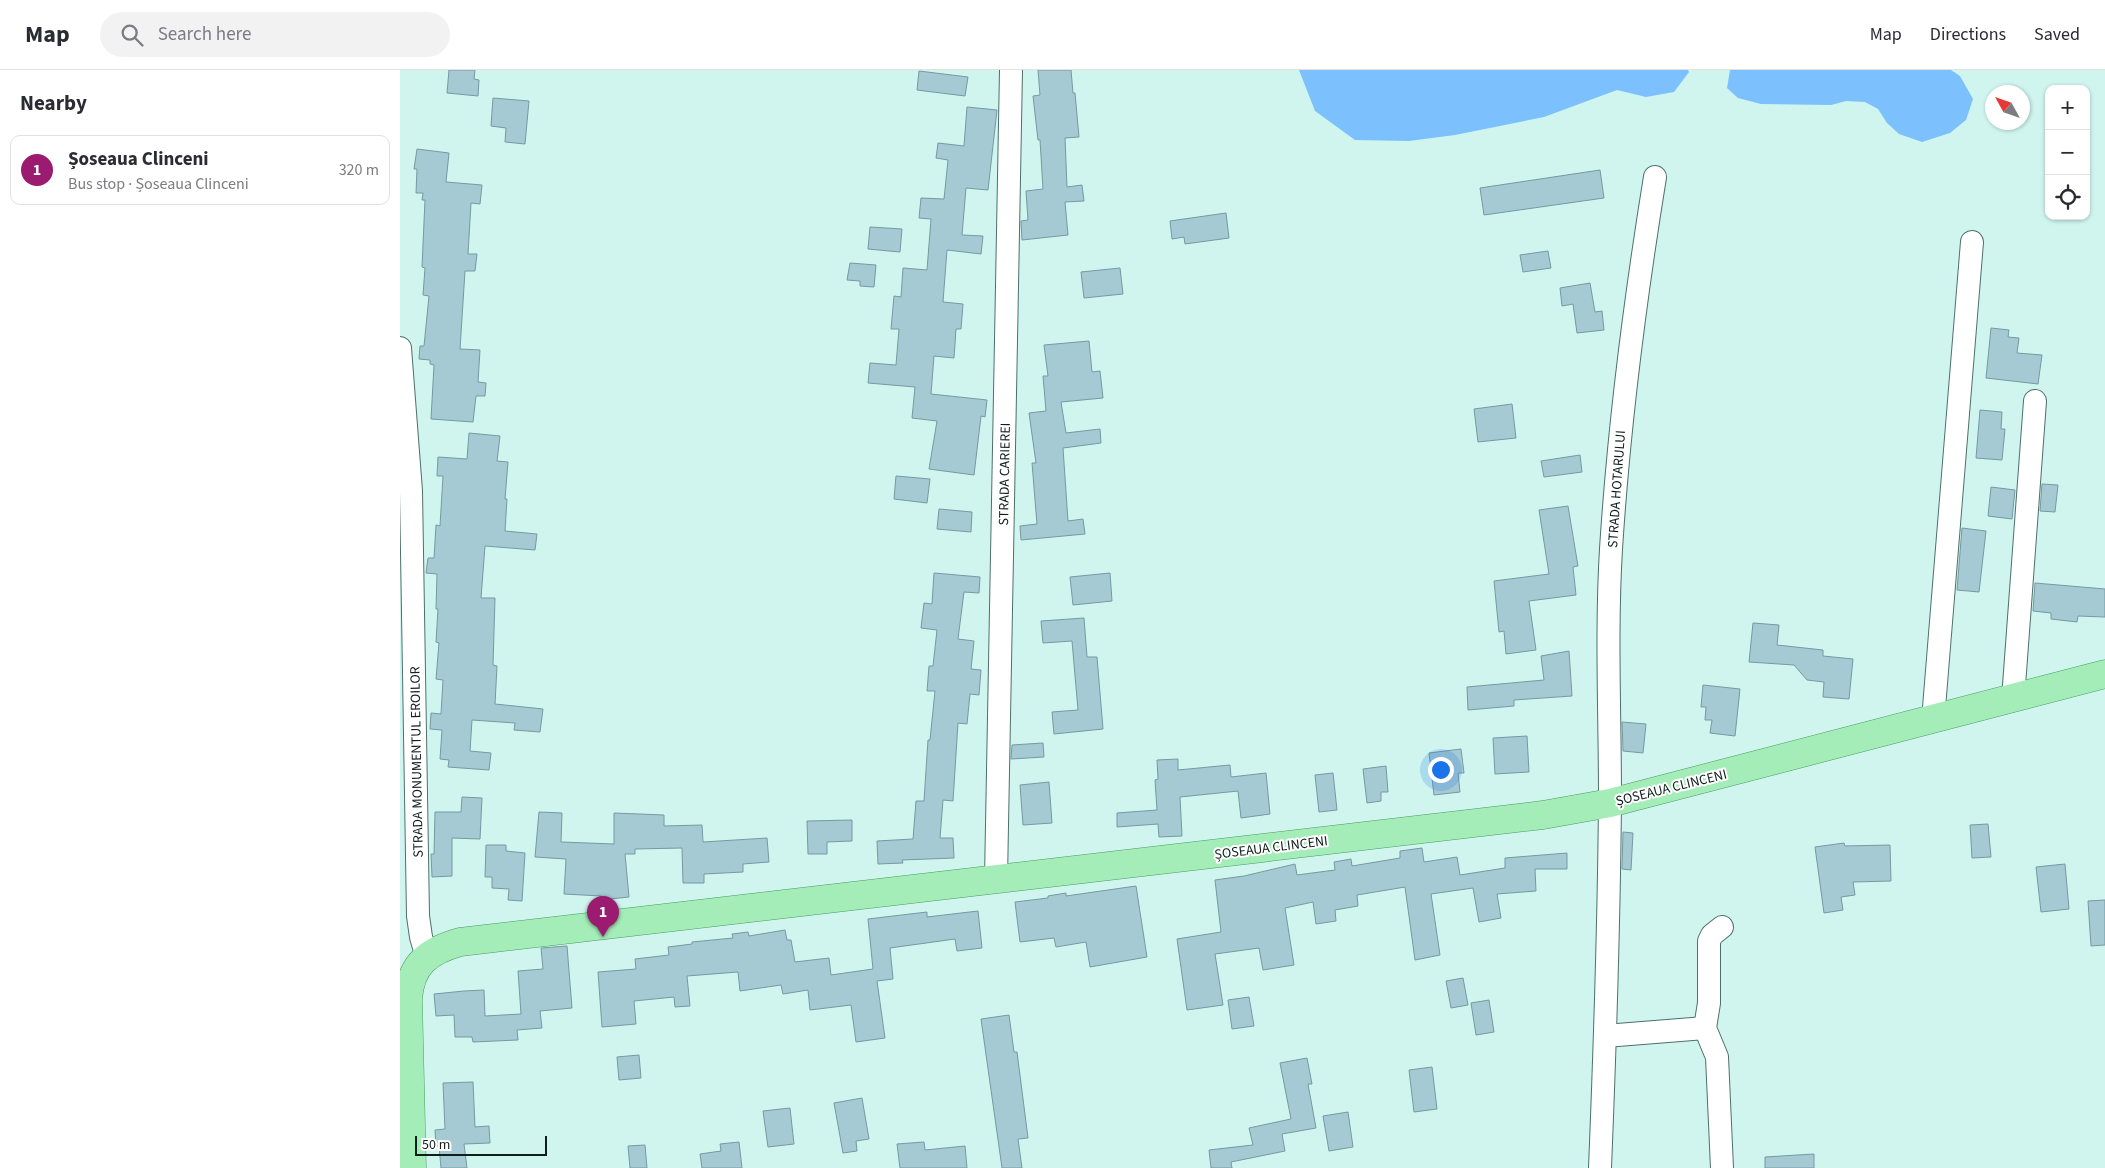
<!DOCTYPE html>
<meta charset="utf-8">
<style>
:root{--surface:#fff;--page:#f2f2f3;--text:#2b2b33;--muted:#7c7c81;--line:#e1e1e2;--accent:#9a1b70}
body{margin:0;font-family:"Source Sans 3",sans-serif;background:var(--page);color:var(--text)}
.controls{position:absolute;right:15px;top:15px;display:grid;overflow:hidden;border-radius:10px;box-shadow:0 1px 4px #0004}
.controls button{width:45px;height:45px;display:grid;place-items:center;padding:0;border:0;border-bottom:1px solid var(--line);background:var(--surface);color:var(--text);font:25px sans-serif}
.compass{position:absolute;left:1585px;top:15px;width:45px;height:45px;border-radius:50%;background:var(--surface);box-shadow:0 1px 4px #0004;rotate:310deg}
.scale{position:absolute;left:15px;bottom:12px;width:132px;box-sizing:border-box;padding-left:5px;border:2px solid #101e1c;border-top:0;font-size:14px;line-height:18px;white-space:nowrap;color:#101e1c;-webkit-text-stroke:4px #fff;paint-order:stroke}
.you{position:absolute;left:1040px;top:699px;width:18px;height:18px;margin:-12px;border:4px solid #fff;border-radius:50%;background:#1a73e8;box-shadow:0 0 0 8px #1a73e833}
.badge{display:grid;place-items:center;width:32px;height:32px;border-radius:50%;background:var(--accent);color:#fff;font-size:16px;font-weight:700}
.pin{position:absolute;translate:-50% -41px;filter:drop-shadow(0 1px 2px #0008)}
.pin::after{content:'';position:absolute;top:26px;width:18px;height:15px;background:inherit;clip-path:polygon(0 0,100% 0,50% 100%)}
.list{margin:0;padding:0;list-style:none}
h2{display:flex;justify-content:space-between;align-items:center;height:65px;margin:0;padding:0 20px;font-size:21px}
h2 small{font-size:16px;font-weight:400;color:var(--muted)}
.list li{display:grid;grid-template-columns:32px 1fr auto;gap:15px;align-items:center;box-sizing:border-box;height:70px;margin:0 10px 10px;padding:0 10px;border:1px solid var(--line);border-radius:10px}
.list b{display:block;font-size:19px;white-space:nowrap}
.list p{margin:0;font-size:16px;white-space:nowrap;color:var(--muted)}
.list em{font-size:16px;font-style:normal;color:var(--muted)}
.icon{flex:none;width:28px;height:28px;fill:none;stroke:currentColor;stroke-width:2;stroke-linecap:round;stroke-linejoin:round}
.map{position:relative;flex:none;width:1705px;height:1098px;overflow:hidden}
header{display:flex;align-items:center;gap:30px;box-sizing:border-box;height:70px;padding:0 25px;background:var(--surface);border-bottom:1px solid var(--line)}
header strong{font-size:24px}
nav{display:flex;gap:28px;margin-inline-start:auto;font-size:18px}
.search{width:350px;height:45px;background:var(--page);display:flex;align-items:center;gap:12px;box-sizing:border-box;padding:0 18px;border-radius:28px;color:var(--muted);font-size:19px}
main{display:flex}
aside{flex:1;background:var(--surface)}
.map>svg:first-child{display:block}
.water{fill:#7dc0fe}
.building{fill:#a6cad4;stroke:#7699a2}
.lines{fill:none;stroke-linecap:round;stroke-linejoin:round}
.minor-casing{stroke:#4e706a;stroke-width:24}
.major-casing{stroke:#499d62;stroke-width:29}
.minor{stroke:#fff;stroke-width:22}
.major{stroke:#a4edb8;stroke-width:28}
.labels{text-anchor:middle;stroke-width:4;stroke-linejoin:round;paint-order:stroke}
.street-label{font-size:14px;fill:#101e1c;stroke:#fff}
</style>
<header>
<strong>Map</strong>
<div class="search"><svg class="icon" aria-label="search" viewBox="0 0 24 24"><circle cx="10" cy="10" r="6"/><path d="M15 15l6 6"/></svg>Search here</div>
<nav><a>Map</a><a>Directions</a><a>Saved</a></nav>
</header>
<main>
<aside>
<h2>Nearby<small></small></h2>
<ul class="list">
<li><span class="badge">1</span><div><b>Șoseaua Clinceni</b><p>Bus stop · Șoseaua Clinceni</p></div><em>320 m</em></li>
</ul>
</aside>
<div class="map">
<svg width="1705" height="1098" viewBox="0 0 1705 1098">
<rect width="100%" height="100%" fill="#cff5ee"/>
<g class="water">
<path d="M 899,0 L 1288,0 L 1289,2 L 1274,22 L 1246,27 L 1217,20 L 1144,47 L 1055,65 L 1009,71 L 955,70 L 915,41 Z"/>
<path d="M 1330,0 L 1551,0 L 1560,6 L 1573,29 L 1566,50 L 1550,63 L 1522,72 L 1499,64 L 1487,53 L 1478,39 L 1465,32 L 1446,31 L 1431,35 L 1361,34 L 1338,28 L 1327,18 Z"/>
</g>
<g class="building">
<path d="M 49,0 L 75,0 L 74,9 L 79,10 L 78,26 L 47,23 Z"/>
<path d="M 638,0 L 671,0 L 673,23 L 675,23 L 679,67 L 665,68 L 667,117 L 682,115 L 684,131 L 665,132 L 668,165 L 622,170 L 621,151 L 628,150 L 626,121 L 643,119 L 640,70 L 638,70 L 633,26 L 640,25 Z"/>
<path d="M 519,1 L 568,7 L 565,26 L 517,20 Z"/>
<path d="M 93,28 L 129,31 L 125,74 L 105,72 L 106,58 L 91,56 Z"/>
<path d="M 567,37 L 597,40 L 588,120 L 566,118 L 562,165 L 583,166 L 581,184 L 547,180 L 543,232 L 563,234 L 561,259 L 556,259 L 554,288 L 534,286 L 531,324 L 587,330 L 585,347 L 581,346 L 574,405 L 529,399 L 537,351 L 512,348 L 515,317 L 468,313 L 470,293 L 496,295 L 499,259 L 491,259 L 494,226 L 501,227 L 503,198 L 527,200 L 531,149 L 519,148 L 521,128 L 544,129 L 548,90 L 536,88 L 538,73 L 564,76 Z"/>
<path d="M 17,79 L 49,83 L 46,112 L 82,115 L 80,134 L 71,133 L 68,184 L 77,184 L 75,201 L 65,201 L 60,279 L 80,280 L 78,312 L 86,313 L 85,326 L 76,326 L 73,352 L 31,349 L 34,295 L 30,294 L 30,290 L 19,289 L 20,276 L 24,276 L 29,226 L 23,225 L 25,198 L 22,197 L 25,130 L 22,130 L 23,123 L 16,123 L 17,99 L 14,99 Z"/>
<path d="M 1200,100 L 1204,128 L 1084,145 L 1080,118 Z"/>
<path d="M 826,143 L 829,168 L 785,174 L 784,167 L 772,169 L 770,151 Z"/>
<path d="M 470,157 L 502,159 L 500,182 L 468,179 Z"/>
<path d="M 1148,181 L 1151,198 L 1123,202 L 1120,185 Z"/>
<path d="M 450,193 L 476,195 L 474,217 L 460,216 L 460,211 L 447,210 Z"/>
<path d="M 720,198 L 723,224 L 684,228 L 681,202 Z"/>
<path d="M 1190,213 L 1195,242 L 1202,241 L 1204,260 L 1177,263 L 1173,234 L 1162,236 L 1160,218 Z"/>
<path d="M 1591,258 L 1609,260 L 1608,267 L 1619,268 L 1617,283 L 1642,285 L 1638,314 L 1586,308 Z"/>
<path d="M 689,271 L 692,302 L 700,301 L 703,328 L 661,332 L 666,363 L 700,359 L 701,373 L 663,378 L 668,451 L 683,449 L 685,464 L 621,470 L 620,456 L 637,454 L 632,393 L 636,393 L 629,343 L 646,341 L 643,306 L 648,306 L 644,275 Z"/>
<path d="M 1112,334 L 1116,368 L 1078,372 L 1074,339 Z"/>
<path d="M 1580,340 L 1602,342 L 1601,359 L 1605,359 L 1602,390 L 1576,388 Z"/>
<path d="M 69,363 L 100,366 L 97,391 L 108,392 L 105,429 L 107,429 L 105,461 L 137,464 L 135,480 L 85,476 L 81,528 L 95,528 L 93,595 L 97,596 L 95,634 L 143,639 L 140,662 L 114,660 L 115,653 L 72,650 L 70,681 L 91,683 L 89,700 L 48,697 L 49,690 L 40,689 L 42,660 L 30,659 L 31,643 L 41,644 L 43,610 L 36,609 L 39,573 L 36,572 L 38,539 L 36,539 L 37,504 L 26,503 L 28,488 L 34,488 L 36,455 L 40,456 L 43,406 L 37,406 L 38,387 L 67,389 Z"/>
<path d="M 1180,385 L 1182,402 L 1144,407 L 1141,391 Z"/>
<path d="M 496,406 L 530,409 L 527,433 L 494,429 Z"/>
<path d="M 1642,414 L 1658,415 L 1655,442 L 1640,441 Z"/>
<path d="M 1591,417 L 1615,420 L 1612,449 L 1588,446 Z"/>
<path d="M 1168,436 L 1178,496 L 1173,497 L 1176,525 L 1129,531 L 1136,580 L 1106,584 L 1104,561 L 1099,562 L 1094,511 L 1149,504 L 1139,440 Z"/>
<path d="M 539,439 L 572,442 L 571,462 L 537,459 Z"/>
<path d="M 1562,458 L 1586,461 L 1579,522 L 1557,520 Z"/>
<path d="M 534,503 L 580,507 L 579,523 L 564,522 L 558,569 L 574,571 L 571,599 L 581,600 L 579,625 L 570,624 L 567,654 L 558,653 L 553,731 L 543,730 L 540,768 L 553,768 L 554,788 L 502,790 L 503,793 L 478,794 L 477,771 L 513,769 L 516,731 L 524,731 L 528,670 L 530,670 L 535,621 L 527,621 L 529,596 L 533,596 L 537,560 L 521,558 L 524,533 L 532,534 Z"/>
<path d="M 710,503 L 712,531 L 673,535 L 670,507 Z"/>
<path d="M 1635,513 L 1705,519 L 1705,547 L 1678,546 L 1677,552 L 1651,549 L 1651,543 L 1633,541 Z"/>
<path d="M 684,548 L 687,587 L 697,587 L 703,659 L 654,664 L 652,642 L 678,640 L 672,571 L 643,573 L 641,551 Z"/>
<path d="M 1353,553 L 1379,555 L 1377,575 L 1423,580 L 1423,586 L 1453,589 L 1449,629 L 1423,627 L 1424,612 L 1407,610 L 1394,595 L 1349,592 Z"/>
<path d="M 1169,581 L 1172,626 L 1114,630 L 1114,636 L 1068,640 L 1067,617 L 1144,610 L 1141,586 Z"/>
<path d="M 1303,615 L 1340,619 L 1335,666 L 1310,663 L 1312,650 L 1305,650 L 1306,637 L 1301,637 Z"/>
<path d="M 1222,652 L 1246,654 L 1243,683 L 1223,681 Z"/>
<path d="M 1127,666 L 1129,702 L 1095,704 L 1093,668 Z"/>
<path d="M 643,673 L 644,687 L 611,689 L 612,675 Z"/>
<path d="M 1061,679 L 1064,703 L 1058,703 L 1060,722 L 1034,725 L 1029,683 Z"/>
<path d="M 778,689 L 778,700 L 830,695 L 831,707 L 866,703 L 870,744 L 841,748 L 838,721 L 780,727 L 782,766 L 759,767 L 758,754 L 717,757 L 717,743 L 757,740 L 755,710 L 758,709 L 757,690 Z"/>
<path d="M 986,696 L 988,722 L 981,722 L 981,731 L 967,733 L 963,699 Z"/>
<path d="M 933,703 L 937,740 L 919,742 L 915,705 Z"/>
<path d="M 649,712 L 652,753 L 623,755 L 620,715 Z"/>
<path d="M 62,727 L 82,728 L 80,769 L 52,768 L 52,806 L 32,807 L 31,784 L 34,784 L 35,742 L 61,742 Z"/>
<path d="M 139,742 L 162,743 L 161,772 L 214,774 L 214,743 L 264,745 L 264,756 L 302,755 L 303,772 L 367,768 L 369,792 L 343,794 L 343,802 L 304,804 L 304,813 L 283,813 L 282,778 L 235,779 L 235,784 L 225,784 L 229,827 L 201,830 L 201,826 L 164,824 L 166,789 L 135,787 Z"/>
<path d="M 452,750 L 452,771 L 427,772 L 427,784 L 408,784 L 407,751 Z"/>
<path d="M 1588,754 L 1591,787 L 1572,788 L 1570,755 Z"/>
<path d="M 1223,762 L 1233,763 L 1231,800 L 1222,799 Z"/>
<path d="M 1444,773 L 1445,776 L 1490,775 L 1491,811 L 1453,812 L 1455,825 L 1441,827 L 1443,840 L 1424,843 L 1415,777 Z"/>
<path d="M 86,775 L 106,775 L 106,781 L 125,783 L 122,831 L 108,830 L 109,819 L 92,818 L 92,807 L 85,807 Z"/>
<path d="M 1022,778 L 1024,792 L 1057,787 L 1060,805 L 1105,798 L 1105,788 L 1167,783 L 1167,799 L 1135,799 L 1136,821 L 1097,824 L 1101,848 L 1079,852 L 1073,818 L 1031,824 L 1040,885 L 1015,890 L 1005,817 L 957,825 L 958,836 L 935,840 L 936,851 L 916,854 L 913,832 L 885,838 L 894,895 L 863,900 L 859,878 L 815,884 L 823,935 L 787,940 L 777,869 L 821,862 L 815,810 L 844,806 L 895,794 L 897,805 L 935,800 L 934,792 L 951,789 L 952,796 L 1000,788 L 1000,781 Z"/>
<path d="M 1665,794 L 1669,839 L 1641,842 L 1636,797 Z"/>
<path d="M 736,816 L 747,887 L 690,897 L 686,872 L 656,877 L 654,868 L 620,872 L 615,832 L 648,828 L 648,826 L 666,823 L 666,826 Z"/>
<path d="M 1705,830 L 1705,875 L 1691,876 L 1688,831 Z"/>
<path d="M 578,841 L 582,878 L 557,881 L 555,869 L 490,878 L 493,909 L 477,911 L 485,968 L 456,972 L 451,935 L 410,940 L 408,920 L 383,924 L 381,915 L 340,921 L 338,902 L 287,906 L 290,936 L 275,937 L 274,927 L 234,931 L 236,954 L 202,957 L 198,902 L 236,899 L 235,889 L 269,885 L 268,877 L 292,874 L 292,872 L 333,868 L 332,864 L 348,862 L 349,866 L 385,860 L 387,870 L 391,870 L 395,892 L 429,888 L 431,905 L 473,899 L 468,849 L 527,842 L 527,847 Z"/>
<path d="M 167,876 L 172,938 L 140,941 L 142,958 L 117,960 L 118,970 L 73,972 L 72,967 L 55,967 L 54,945 L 36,946 L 34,924 L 64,921 L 84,920 L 85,946 L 121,944 L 118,901 L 143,899 L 141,878 Z"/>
<path d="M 1063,908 L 1068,935 L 1051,938 L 1046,911 Z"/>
<path d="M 849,927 L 854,956 L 832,959 L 828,930 Z"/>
<path d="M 1089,930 L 1094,962 L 1076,965 L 1071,933 Z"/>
<path d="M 609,945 L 614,982 L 617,982 L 628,1068 L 618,1069 L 622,1098 L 602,1098 L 581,949 Z"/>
<path d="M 239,985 L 241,1008 L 219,1010 L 217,987 Z"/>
<path d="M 907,988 L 912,1014 L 908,1014 L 916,1058 L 882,1064 L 885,1081 L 831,1092 L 832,1098 L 811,1098 L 809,1080 L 853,1075 L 849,1058 L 891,1049 L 880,993 Z"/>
<path d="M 1032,997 L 1037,1039 L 1014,1042 L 1009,1000 Z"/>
<path d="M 73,1012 L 75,1057 L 89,1056 L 90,1073 L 64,1074 L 67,1098 L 41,1098 L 39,1076 L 36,1076 L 35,1060 L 45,1059 L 43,1013 Z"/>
<path d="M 462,1028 L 469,1069 L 456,1071 L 457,1081 L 443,1083 L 434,1033 Z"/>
<path d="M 390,1038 L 394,1074 L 368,1077 L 363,1041 Z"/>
<path d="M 948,1042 L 953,1077 L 929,1081 L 923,1046 Z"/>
<path d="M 339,1072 L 342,1098 L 302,1098 L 300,1084 L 321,1081 L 320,1074 Z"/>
<path d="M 524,1072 L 525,1080 L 565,1076 L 567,1098 L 500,1098 L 497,1074 Z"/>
<path d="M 245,1075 L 247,1098 L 230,1098 L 228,1076 Z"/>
<path d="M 1414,1084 L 1414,1098 L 1365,1098 L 1365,1087 Z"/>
</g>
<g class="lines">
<defs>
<g id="minor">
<path d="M 0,278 L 11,421 L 18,846 L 21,867 L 27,887"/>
<path d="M 1613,629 L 1635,331"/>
<path d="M 1533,650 L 1572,172"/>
<path d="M 596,809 L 611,0"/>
<path d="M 1205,966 L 1305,958"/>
<path d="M 1200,1098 C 1205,975 1209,852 1210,728 C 1210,645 1206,562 1211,479 C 1219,354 1235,230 1255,107"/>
<path d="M 1322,1098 L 1317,987 L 1305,958 L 1309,933 L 1309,871 L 1312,865 L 1322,857"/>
</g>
<path id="major" d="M 12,1098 L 8,928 C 11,894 28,881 60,872 L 1143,745 L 1210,733 L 1705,604"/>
</defs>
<use href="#minor" class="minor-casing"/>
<use href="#major" class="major-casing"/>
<use href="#minor" class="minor"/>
<use href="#major" class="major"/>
</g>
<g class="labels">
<g class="street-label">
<text transform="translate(604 404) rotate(-89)" y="5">STRADA CARIEREI</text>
<text transform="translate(1216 419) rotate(-86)" y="5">STRADA HOTARULUI</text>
<text transform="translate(16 692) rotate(-91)" y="5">STRADA MONUMENTUL EROILOR</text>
<text transform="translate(1271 717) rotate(-14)" y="5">ȘOSEAUA CLINCENI</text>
<text transform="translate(871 777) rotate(-7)" y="5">ȘOSEAUA CLINCENI</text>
</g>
</g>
</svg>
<div class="controls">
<button>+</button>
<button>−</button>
<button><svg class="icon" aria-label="locate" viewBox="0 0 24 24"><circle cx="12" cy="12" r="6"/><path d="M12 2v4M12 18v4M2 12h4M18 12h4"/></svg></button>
</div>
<svg class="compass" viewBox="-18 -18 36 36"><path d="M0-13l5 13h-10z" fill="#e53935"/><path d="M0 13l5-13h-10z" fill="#7c7c81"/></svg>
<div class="scale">50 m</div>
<div class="you"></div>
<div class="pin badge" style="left:203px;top:867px">1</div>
</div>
</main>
